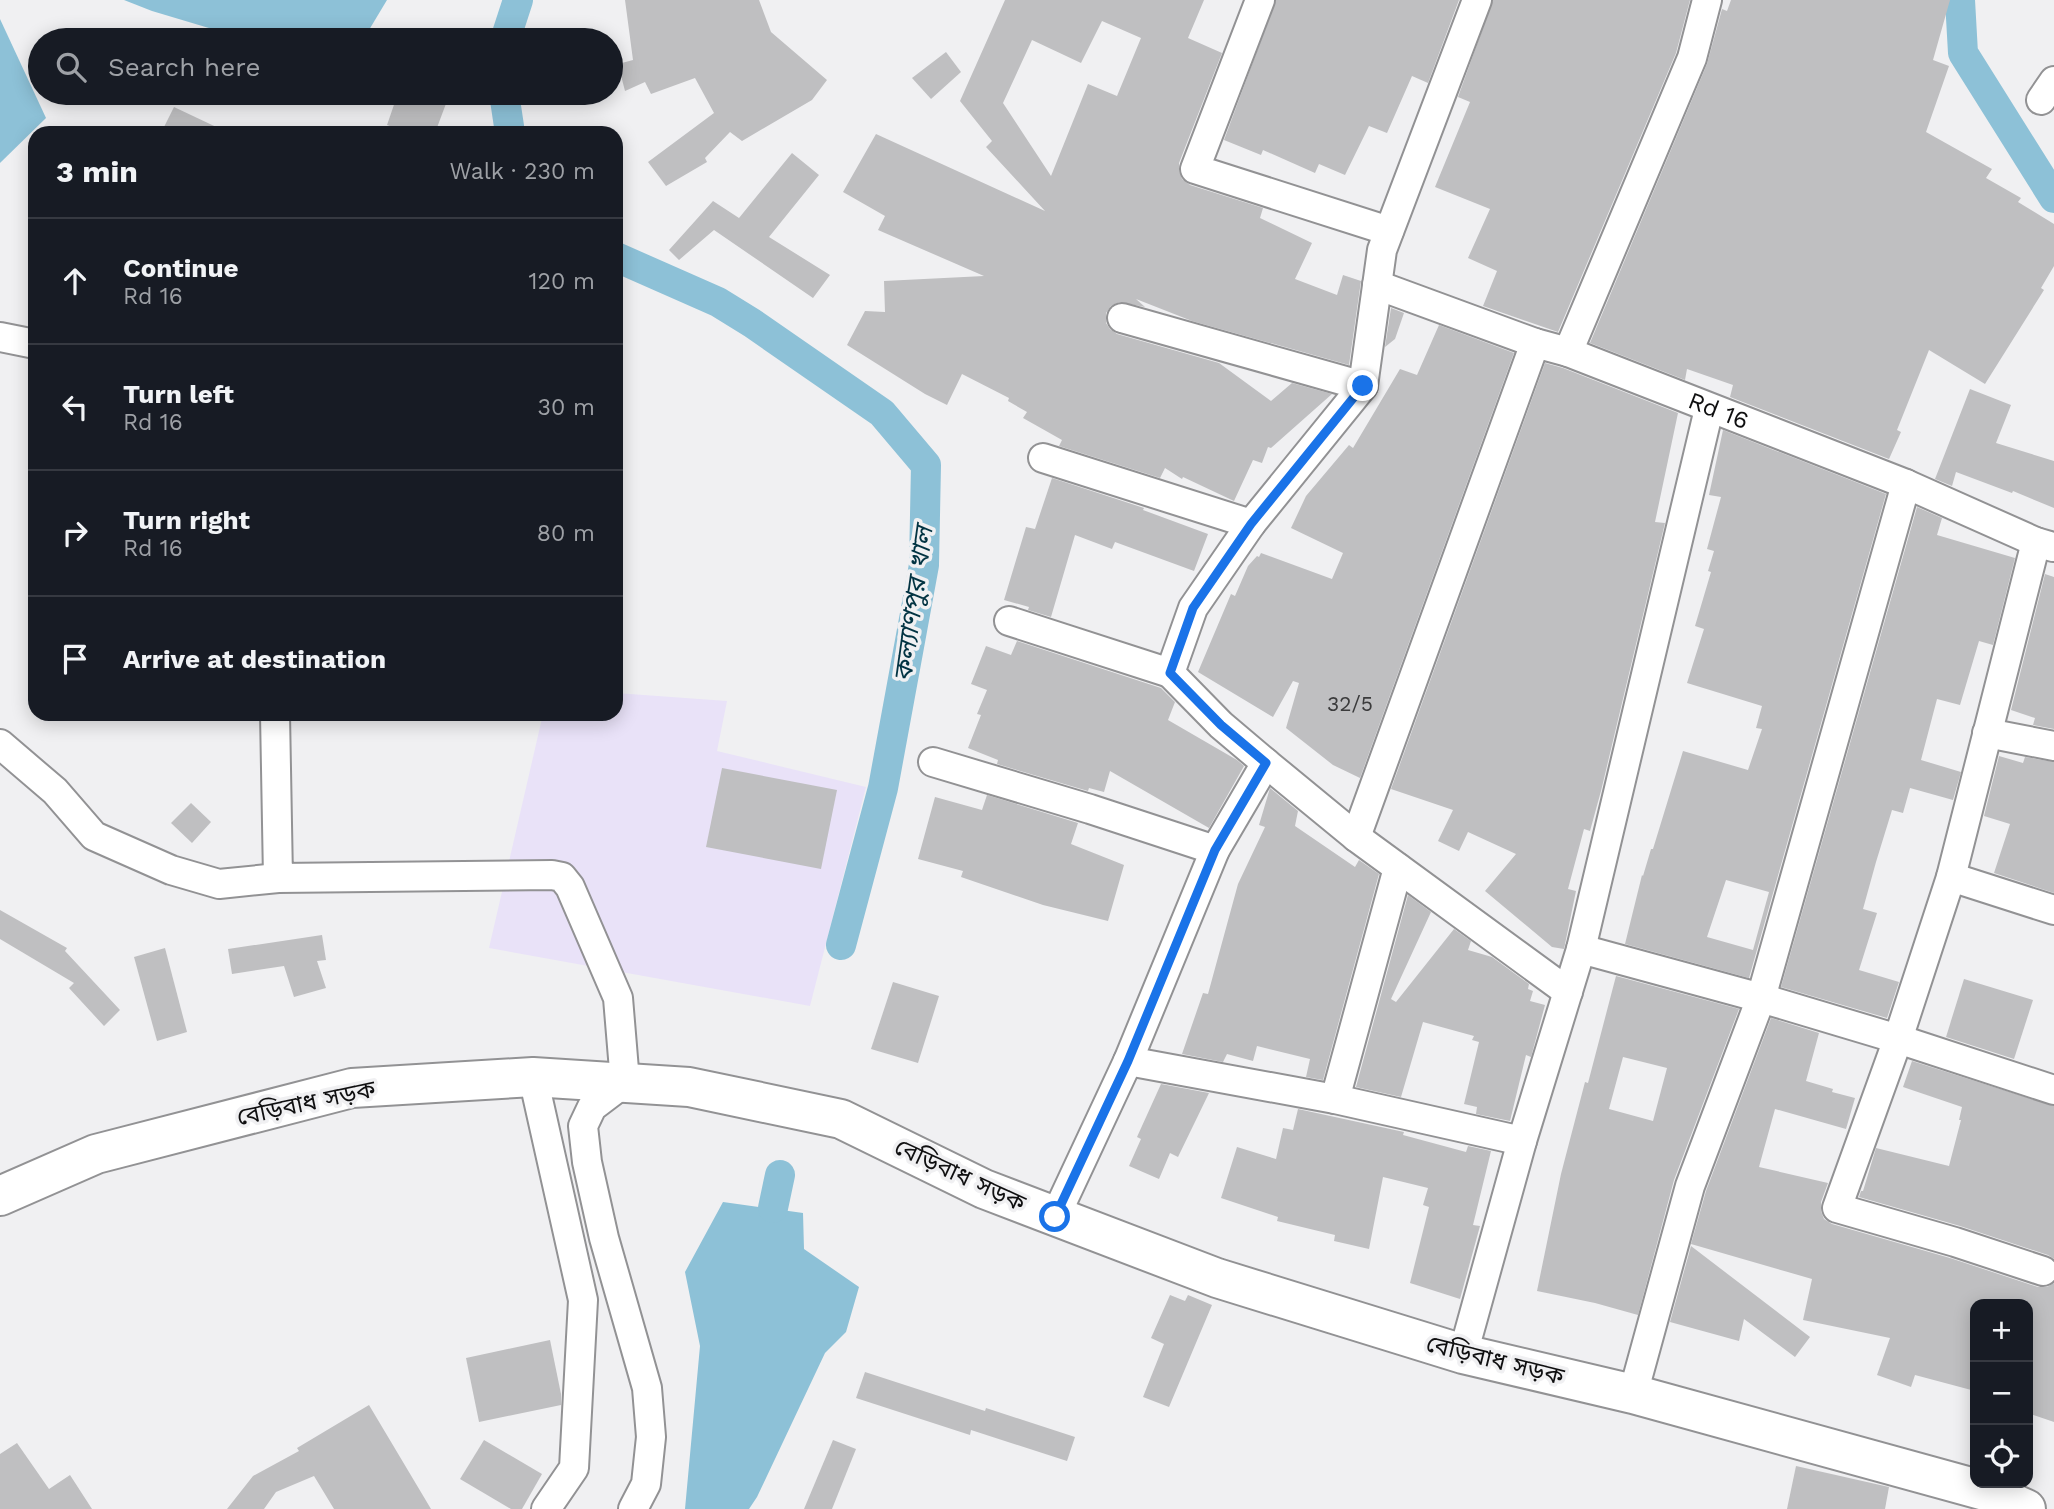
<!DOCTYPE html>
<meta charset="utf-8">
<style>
:root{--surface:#171b24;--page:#20242c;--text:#f1f3f6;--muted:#9ea1a6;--line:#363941}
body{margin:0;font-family:"Work Sans","Noto Sans Bengali",sans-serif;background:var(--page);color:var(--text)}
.controls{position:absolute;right:21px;bottom:21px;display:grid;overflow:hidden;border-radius:14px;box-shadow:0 4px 18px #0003}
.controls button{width:63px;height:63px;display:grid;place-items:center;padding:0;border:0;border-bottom:2px solid var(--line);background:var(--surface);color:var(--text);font:35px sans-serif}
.stop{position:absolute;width:21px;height:21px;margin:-16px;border:5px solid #1a73e8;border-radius:50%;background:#fff}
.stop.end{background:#1a73e8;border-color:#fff;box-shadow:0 2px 7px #0008}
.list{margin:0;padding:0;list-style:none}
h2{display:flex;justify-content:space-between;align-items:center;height:91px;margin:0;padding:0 28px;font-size:30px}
h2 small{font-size:23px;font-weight:400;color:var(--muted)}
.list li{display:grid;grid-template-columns:46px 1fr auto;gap:21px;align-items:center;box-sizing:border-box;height:126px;padding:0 28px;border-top:2px solid var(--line)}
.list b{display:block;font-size:26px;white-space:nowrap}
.list p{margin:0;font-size:23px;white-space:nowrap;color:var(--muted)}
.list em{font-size:23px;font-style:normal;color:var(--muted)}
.icon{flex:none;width:38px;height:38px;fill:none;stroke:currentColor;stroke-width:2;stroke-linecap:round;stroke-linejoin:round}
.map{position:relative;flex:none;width:2054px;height:1509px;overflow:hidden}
.search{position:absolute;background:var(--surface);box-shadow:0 4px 18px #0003;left:28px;top:28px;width:595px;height:77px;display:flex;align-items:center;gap:18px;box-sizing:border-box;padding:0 24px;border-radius:38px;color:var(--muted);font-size:26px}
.panel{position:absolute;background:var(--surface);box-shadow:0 4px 18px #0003;left:28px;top:126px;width:595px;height:595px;border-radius:21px}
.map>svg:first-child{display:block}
.industrial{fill:#e9e2f8}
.water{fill:#8dc1d7}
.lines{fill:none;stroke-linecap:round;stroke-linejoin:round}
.canal{stroke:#8dc1d7;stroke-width:30}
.building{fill:#bfbfc1;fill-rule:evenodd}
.street-casing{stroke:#929294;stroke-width:32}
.highway-casing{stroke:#929294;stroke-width:42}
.street{stroke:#fff;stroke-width:28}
.highway{stroke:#fff;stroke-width:38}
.route{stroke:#1a73e8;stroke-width:9}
.labels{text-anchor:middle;stroke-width:7;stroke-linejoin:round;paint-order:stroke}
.number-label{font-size:21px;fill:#3b3b3c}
.street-label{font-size:24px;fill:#0f0f10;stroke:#f0f0f2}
.water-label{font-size:26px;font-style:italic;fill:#023342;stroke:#f0f0f2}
</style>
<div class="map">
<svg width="2054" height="1509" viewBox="0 0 2054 1509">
<rect width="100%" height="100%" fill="#f0f0f2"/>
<path class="industrial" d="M 616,693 L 727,701 L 717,751 L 866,787 L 810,1006 L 489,948 L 543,714 L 616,714 Z"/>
<g class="water">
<path d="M 124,0 L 387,0 L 363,40 L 249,40 L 152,11 Z"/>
<path d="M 0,19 L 46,118 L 0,163 Z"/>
<path d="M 723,1202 L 803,1213 L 804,1249 L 859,1287 L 846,1332 L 825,1353 L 757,1497 L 749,1509 L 685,1509 L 700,1346 L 685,1272 Z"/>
</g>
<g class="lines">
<g class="canal">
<path d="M 1960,0 L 1963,53 L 2054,198"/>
<path d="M 505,40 L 518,0"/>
<path d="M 504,93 L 510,133"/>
<path d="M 616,257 L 718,302 L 752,323 L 882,413 L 926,465 L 924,565 L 883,788 L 841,945"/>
<path d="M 773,1208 L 780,1175"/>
</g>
</g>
<g class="building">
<path d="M 625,0 L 759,0 L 771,32 L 827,80 L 812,100 L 742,141 L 730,132 L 705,158 L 707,162 L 666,186 L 648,162 L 714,113 L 695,78 L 651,94 L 645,82 L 625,91 L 618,64 L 633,60 Z"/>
<path d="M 1005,0 L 1204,0 L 1188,38 L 1222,53 L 1179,163 L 1179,171 L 1182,179 L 1190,185 L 1263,208 L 1260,218 L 1312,243 L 1295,279 L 1337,295 L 1343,275 L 1361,281 L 1349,365 L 1192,321 L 1136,299 L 1145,307 L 1119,302 L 1111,306 L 1106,313 L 1106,323 L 1110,329 L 1117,334 L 1219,363 L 1271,401 L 1292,383 L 1332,394 L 1271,448 L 1268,447 L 1262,463 L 1253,460 L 1234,501 L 1183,477 L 1182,479 L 1165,468 L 1160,478 L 1059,446 L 1062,440 L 1023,418 L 1027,412 L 1008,401 L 1009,398 L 962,374 L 947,405 L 925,394 L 847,345 L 865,311 L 885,312 L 884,281 L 984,276 L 878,230 L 885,216 L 843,192 L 876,134 L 1045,211 L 986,147 L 992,141 L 960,101 ZM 1102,21 L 1141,38 L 1117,96 L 1088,84 L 1051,176 L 1003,103 L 1032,40 L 1081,63 Z"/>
<path d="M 1276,0 L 1459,0 L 1428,83 L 1412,76 L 1387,133 L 1369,126 L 1345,175 L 1319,164 L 1315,173 L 1263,150 L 1261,155 L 1224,140 Z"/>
<path d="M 1493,0 L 1690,0 L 1676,53 L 1558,332 L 1483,306 L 1497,271 L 1468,258 L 1490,209 L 1435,187 L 1470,102 L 1458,97 Z"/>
<path d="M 1731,0 L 1950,0 L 1933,60 L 1949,66 L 1926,132 L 1992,169 L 1986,178 L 2021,198 L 2018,202 L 2054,224 L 2054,266 L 2041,288 L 2044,290 L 1985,384 L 1929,350 L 1897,430 L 1901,432 L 1889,459 L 1730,397 L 1733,385 L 1687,369 L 1685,380 L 1590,343 L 1707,64 L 1722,9 L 1727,11 Z"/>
<path d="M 946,52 L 961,72 L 931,99 L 912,78 Z"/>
<path d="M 398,93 L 450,93 L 435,133 L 409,133 L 387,125 Z"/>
<path d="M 174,107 L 229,133 L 161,133 Z"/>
<path d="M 792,153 L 819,175 L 769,237 L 830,275 L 813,298 L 714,230 L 679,260 L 669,250 L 713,201 L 739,218 Z"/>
<path d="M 1391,308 L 1404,313 L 1395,339 L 1385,347 Z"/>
<path d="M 1439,325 L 1514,353 L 1360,778 L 1333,765 L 1286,728 L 1299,683 L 1293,681 L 1273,717 L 1198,672 L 1231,594 L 1235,596 L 1248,566 L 1257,556 L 1259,557 L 1261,553 L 1332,579 L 1343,553 L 1291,528 L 1306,496 L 1349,445 L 1353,448 L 1400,369 L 1417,375 Z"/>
<path d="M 1545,363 L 1563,368 L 1678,413 L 1655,522 L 1665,523 L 1601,791 L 1590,831 L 1584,829 L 1568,889 L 1576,891 L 1564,949 L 1552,947 L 1485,891 L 1516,854 L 1468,832 L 1459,851 L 1438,841 L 1453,810 L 1391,789 Z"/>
<path d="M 1970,389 L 2011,405 L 1996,443 L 2054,461 L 2054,508 L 2013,491 L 2012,493 L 1956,472 L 1952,486 L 1935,479 Z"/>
<path d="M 1723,430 L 1886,494 L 1749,978 L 1625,944 L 1642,875 L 1643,876 L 1651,849 L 1653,849 L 1683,751 L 1748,770 L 1762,729 L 1756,728 L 1762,706 L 1687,683 L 1704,629 L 1695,626 L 1711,572 L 1708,571 L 1714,551 L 1707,549 L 1721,497 L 1709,495 ZM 1726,880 L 1769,892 L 1753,950 L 1707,937 Z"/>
<path d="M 1052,478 L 1144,508 L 1143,510 L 1208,534 L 1194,571 L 1115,542 L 1112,549 L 1075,535 L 1051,617 L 1028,610 L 1029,607 L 1004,600 L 1026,527 L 1035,529 Z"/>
<path d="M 1917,507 L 1942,518 L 1937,535 L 2015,558 L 1993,645 L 1979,641 L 1960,705 L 1937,699 L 1921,760 L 1961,772 L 1953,800 L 1910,788 L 1903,813 L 1892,810 L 1876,862 L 1863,909 L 1877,913 L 1859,970 L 1899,982 L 1887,1018 L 1781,987 Z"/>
<path d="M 2045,574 L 2054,577 L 2054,729 L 2033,725 L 2035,718 L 2011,710 Z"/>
<path d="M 1017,641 L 1161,688 L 1175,702 L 1168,720 L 1237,760 L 1244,766 L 1209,828 L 1110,771 L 1104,792 L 1089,788 L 1088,791 L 997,764 L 998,760 L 968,748 L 981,715 L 977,714 L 987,690 L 971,684 L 986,646 L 1011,655 Z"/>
<path d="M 1999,756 L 2023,763 L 2025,757 L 2054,762 L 2054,893 L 1994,873 L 2010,824 L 1984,816 Z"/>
<path d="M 722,768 L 837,790 L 821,869 L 706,847 Z"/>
<path d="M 1270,788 L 1298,811 L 1295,826 L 1355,867 L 1359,860 L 1379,874 L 1323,1080 L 1306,1077 L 1310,1059 L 1257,1046 L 1253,1061 L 1227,1054 L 1223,1062 L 1182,1054 L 1203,993 L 1208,994 L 1238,884 L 1265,827 L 1259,825 Z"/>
<path d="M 987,795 L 1078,823 L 1071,844 L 1124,865 L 1108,921 L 1043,905 L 961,877 L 963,871 L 918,859 L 935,797 L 982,810 Z"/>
<path d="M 191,803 L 211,822 L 192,843 L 171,823 Z"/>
<path d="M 1408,895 L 1431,912 L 1391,999 L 1396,1002 L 1454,929 L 1471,941 L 1468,950 L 1492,957 L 1529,984 L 1528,989 L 1533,991 L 1530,1001 L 1545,1005 L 1531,1057 L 1526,1055 L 1510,1121 L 1476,1114 L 1477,1107 L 1464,1104 L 1479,1042 L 1472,1040 L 1474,1036 L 1423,1022 L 1401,1097 L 1356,1087 Z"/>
<path d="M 0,910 L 67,948 L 65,951 L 120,1010 L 104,1026 L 69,988 L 74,983 L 0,939 Z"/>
<path d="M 322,935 L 326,960 L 317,961 L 326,988 L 294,997 L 284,966 L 232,974 L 228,949 Z"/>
<path d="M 165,948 L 187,1032 L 157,1041 L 134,957 Z"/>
<path d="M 1616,976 L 1739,1009 L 1674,1180 L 1638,1315 L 1595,1303 L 1537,1291 L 1561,1174 L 1585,1082 L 1588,1083 ZM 1623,1057 L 1667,1068 L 1653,1121 L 1609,1109 Z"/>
<path d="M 1964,979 L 2033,1000 L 2014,1059 L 1946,1037 Z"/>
<path d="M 893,982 L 939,996 L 918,1063 L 871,1049 Z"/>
<path d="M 1771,1018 L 1819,1033 L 1806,1081 L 1833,1089 L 1832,1092 L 1855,1098 L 1846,1129 L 1775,1109 L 1759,1167 L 1828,1183 L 1821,1202 L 1821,1211 L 1824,1219 L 1832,1224 L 1950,1258 L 2038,1287 L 2047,1287 L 2054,1283 L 2054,1422 L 2028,1413 L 2028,1304 L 1975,1304 L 1975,1391 L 1915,1375 L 1911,1387 L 1877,1375 L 1890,1338 L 1803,1320 L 1812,1279 L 1691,1244 L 1706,1191 Z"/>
<path d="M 1912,1061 L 2054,1106 L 2054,1259 L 2048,1255 L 1960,1226 L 1859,1197 L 1861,1191 L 1863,1191 L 1876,1148 L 1949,1166 L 1961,1120 L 1959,1120 L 1962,1107 L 1903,1087 Z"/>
<path d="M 1161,1084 L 1209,1093 L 1178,1157 L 1170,1153 L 1159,1179 L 1129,1166 L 1141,1139 L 1137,1137 Z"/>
<path d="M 1298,1109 L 1404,1132 L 1403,1135 L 1466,1152 L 1468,1146 L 1491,1151 L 1473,1225 L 1480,1226 L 1460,1299 L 1410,1283 L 1429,1207 L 1423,1205 L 1428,1188 L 1383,1177 L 1369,1249 L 1334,1241 L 1335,1235 L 1277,1221 L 1278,1217 L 1221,1198 L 1237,1147 L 1276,1159 L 1283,1128 L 1293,1130 Z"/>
<path d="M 1691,1246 L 1810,1337 L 1795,1357 L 1744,1319 L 1739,1341 L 1670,1322 Z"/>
<path d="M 1170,1295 L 1185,1301 L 1188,1295 L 1212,1305 L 1169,1407 L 1143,1397 L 1164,1344 L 1151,1338 Z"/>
<path d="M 550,1340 L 561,1394 L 561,1405 L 479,1422 L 466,1358 Z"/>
<path d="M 865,1372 L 985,1411 L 986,1408 L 1075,1437 L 1067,1461 L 971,1430 L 970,1435 L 856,1398 Z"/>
<path d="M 369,1405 L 431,1509 L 334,1509 L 314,1476 L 276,1492 L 264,1509 L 227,1509 L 253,1476 L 299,1451 L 297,1448 Z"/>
<path d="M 484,1440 L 542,1474 L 522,1509 L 511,1509 L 460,1479 Z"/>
<path d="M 833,1440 L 856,1449 L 832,1509 L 804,1509 Z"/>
<path d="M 17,1443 L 49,1489 L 70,1475 L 92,1509 L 0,1509 L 0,1454 Z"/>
<path d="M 1796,1466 L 1889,1487 L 1885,1509 L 1787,1509 Z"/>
</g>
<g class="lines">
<defs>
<g id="street">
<path d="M 1260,0 L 1195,169 L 1389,231"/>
<path d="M 2041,100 L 2054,81"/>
<path id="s1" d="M 1377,285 L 1535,343 L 1568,352 L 1906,484 L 2036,542 L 2053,547"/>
<path d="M 1122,318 L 1363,386"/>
<path d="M 0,337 L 35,344"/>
<path d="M 1568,352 L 1692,58 L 1707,0"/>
<path d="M 1043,458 L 1251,524"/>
<path d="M 2036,542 L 1951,877 L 1898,1039 L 1837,1208 L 1955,1242 L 2043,1271"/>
<path d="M 1009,621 L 1170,673"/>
<path d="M 275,714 L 278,878 L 552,875 L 562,877 L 570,887 L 618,998 L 625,1082 L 592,1107 L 583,1126 L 587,1162 L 604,1238 L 647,1388 L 651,1437 L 646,1484 L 633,1509"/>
<path d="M 1987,733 L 2054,746"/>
<path d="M 0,744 L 55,791 L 94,836 L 171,870 L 219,884 L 278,878"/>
<path d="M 933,762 L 1090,809 L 1215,850"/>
<path d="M 1266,763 L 1356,837 L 1568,992"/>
<path d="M 1356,837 L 1535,343"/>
<path d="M 1951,877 L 2054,910"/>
<path d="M 1581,949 L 1761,998 L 1898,1039 L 2054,1090"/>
<path d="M 1128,1061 L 1335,1099 L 1522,1141"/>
<path d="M 533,1077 L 583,1300 L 574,1468 L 546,1509"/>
<path d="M 1335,1099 L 1398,868"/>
<path d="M 1055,1217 L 1128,1061 L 1215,850 L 1266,763 L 1221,725 L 1170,673 L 1193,608 L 1251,524 L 1363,386 L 1382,250 L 1477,0"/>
<path d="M 1463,1354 L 1522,1141 L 1581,949 L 1709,409"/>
<path d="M 1633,1394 L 1690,1186 L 1761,998 L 1906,484"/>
</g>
<path id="highway" d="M 0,1196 L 96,1154 L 352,1088 L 533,1077 L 689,1087 L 841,1119 L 984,1189 L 1217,1278 L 1463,1354 L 1633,1394 L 1985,1491 L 2026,1509"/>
</defs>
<use href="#street" class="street-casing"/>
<use href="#highway" class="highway-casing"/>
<use href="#street" class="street"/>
<use href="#highway" class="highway"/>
</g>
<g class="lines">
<path class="route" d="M 1055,1217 L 1128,1061 L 1215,850 L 1266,763 L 1221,725 L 1170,673 L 1193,608 L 1251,524 L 1363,386"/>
</g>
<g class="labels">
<g class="number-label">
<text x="1350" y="711">32/5</text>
</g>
<g class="street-label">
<text dy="8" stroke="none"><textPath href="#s1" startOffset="364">Rd 16</textPath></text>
<text transform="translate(306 1103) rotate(-12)" y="8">বেড়িবাধ সড়ক</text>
<text transform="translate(960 1175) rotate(25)" y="8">বেড়িবাধ সড়ক</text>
<text transform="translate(1495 1360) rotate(14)" y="8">বেড়িবাধ সড়ক</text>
</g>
<g class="water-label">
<text transform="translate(913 604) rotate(-82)" y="9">কল্যাণপুর খাল</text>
</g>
</g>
</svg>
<div class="controls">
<button>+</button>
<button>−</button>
<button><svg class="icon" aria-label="locate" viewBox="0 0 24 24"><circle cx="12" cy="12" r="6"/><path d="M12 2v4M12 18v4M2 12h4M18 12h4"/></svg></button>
</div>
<div class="stop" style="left:1055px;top:1217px"></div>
<div class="stop end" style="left:1363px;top:386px"></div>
<div class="search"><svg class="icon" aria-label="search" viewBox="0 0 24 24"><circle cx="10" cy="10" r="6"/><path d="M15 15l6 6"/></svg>Search here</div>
<section class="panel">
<h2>3 min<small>Walk · 230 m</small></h2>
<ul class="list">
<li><svg class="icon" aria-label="ahead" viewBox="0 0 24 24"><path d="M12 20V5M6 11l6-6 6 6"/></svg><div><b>Continue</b><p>Rd 16</p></div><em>120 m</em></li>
<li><svg class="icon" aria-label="left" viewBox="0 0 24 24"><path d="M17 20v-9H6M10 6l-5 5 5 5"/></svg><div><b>Turn left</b><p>Rd 16</p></div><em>30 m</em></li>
<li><svg class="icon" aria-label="right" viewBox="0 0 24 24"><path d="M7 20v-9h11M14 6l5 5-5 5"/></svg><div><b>Turn right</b><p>Rd 16</p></div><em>80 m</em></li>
<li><svg class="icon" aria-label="arrive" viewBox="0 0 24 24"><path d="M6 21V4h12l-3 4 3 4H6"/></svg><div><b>Arrive at destination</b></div></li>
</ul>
</section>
</div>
